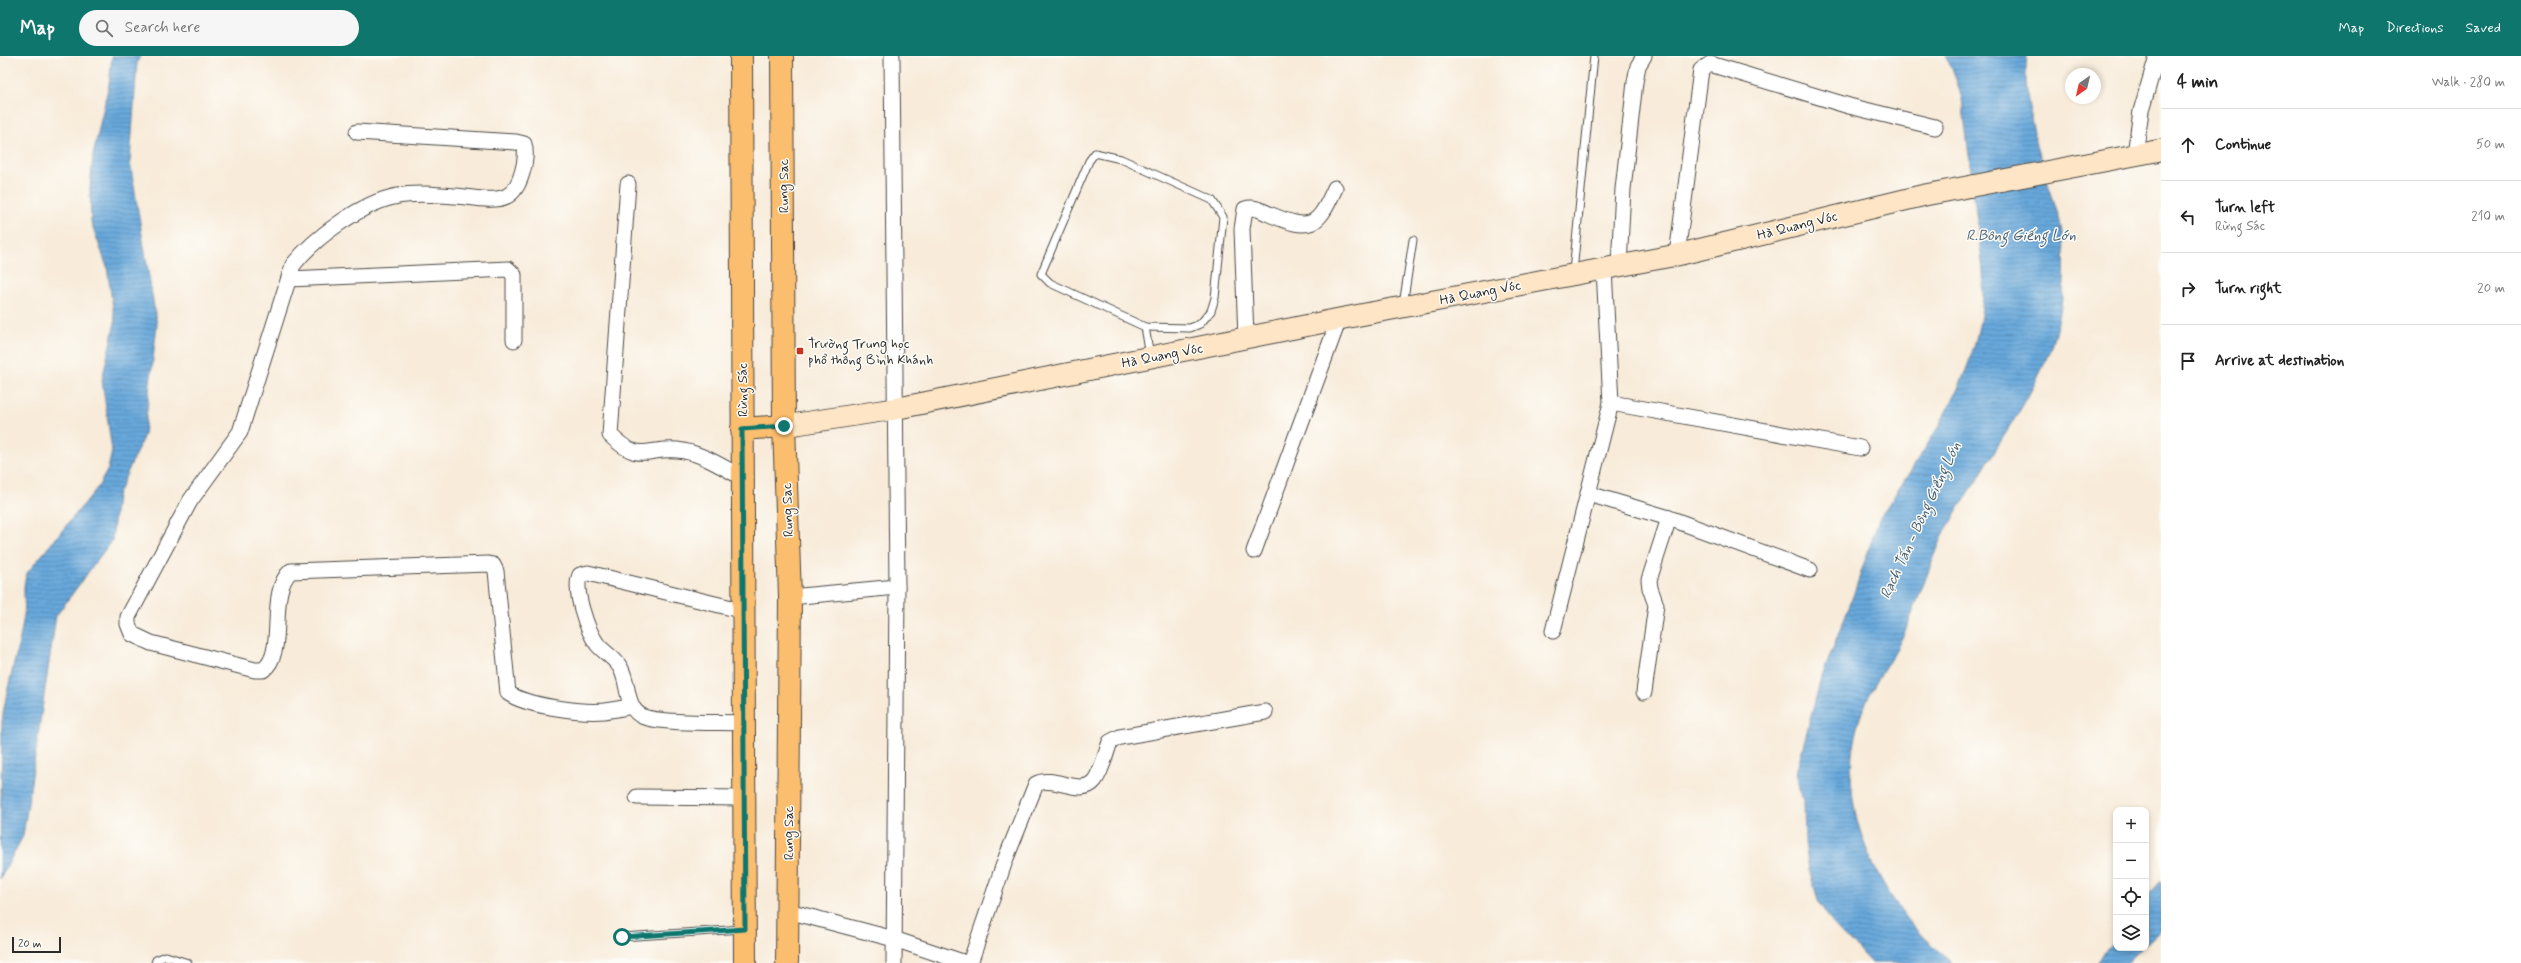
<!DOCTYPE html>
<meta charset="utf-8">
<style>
:root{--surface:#fff;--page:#f6f6f6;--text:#222;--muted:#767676;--line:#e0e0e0;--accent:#0f766e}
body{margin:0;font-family:Mynerve,sans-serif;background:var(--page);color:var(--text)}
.controls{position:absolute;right:12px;bottom:12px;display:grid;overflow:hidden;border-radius:8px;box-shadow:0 2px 6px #0003}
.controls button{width:36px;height:36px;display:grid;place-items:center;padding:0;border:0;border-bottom:1px solid var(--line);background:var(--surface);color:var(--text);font:20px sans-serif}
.compass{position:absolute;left:2065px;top:12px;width:36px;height:36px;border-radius:50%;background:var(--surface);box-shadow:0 2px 6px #0003;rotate:214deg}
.scale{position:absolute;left:12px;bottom:10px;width:49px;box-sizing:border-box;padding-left:4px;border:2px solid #2b2b2b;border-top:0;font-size:11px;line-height:14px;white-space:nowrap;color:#2b2b2b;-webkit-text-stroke:3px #fdfcf7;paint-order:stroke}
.stop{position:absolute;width:12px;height:12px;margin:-9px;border:3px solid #0f766e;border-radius:50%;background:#fff}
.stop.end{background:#0f766e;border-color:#fff;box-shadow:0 1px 4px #0008}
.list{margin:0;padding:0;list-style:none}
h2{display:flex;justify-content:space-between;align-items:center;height:52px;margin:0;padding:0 16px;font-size:17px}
h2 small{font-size:13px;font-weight:400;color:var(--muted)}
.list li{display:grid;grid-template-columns:26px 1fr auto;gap:12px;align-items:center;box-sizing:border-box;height:72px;padding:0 16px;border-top:1px solid var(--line)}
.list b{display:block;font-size:15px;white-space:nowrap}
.list p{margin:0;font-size:13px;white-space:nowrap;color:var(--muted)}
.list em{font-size:13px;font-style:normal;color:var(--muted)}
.icon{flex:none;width:22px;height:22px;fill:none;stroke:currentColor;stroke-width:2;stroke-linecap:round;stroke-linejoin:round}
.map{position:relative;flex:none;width:2161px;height:907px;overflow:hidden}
header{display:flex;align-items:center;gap:24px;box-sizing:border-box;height:56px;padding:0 20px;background:var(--accent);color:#fff}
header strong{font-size:19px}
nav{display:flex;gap:22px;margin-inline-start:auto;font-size:14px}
.search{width:280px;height:36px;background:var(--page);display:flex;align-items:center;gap:10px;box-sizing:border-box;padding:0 14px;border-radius:22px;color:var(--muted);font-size:15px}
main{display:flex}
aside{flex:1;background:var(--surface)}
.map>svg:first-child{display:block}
.water{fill:url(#water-rules);stroke:#496a83}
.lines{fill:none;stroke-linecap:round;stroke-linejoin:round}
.lane-casing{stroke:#4a4845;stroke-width:9}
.street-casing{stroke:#4a4845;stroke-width:17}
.secondary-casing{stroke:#4a4845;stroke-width:23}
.primary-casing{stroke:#4a4845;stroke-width:24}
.lane{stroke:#fff;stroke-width:7}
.street{stroke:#fff;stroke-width:15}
.secondary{stroke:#fde5c5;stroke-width:21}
.primary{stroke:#fbbd6e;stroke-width:22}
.route{stroke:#0f766e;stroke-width:5}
.poi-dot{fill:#c8321e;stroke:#fdfcf7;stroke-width:1.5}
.labels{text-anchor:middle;stroke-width:3;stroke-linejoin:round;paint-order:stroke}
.street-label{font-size:14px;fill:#2b2b2b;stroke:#fdfcf7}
.poi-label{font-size:14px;fill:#2b2b2b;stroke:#fdfcf7;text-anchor:start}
.water-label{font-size:15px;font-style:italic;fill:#435d71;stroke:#fdfcf7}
</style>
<header>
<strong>Map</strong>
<div class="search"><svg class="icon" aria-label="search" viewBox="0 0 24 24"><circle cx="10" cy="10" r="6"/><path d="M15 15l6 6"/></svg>Search here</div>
<nav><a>Map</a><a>Directions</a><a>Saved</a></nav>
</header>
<main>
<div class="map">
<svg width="2161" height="907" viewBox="0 0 2161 907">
<defs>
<pattern id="water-rules" width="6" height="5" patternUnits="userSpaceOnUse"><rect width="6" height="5" fill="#67a8db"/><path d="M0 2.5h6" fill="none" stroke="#5589b2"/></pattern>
</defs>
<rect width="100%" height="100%" fill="#fdfcf7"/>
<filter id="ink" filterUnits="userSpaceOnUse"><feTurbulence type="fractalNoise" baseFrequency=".025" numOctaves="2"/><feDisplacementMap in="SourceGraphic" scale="8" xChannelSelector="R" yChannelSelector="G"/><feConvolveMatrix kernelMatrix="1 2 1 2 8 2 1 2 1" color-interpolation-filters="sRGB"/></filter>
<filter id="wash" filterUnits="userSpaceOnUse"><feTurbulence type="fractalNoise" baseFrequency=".012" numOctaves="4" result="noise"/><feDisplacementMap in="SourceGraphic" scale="16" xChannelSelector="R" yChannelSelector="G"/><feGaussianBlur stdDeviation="0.9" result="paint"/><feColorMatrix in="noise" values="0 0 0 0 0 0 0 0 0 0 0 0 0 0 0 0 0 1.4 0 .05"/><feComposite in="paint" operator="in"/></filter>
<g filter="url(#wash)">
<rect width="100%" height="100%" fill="#f8ebd9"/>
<g class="water">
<path d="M 112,0 L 140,0 L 137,7 L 130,106 L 157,269 L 144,379 L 117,440 L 112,484 L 56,560 L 23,780 L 0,823 L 2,666 C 6,630 19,596 24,559 C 26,544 21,532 27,517 L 98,431 L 108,413 L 112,395 L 102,324 L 115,266 L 107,211 L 91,166 L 90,133 L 93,99 L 109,28 Z"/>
<path d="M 1945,0 L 2027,0 C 2022,37 2035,82 2045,118 C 2050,136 2058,153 2061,171 C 2067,202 2065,234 2058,265 C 2046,322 2011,366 1982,416 C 1968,439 1950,463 1939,489 C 1926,520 1916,551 1902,582 C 1890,607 1871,630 1862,656 C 1832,737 1868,821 1923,881 C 1932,890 1943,898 1953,907 L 1871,907 L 1833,868 L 1819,847 L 1809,814 L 1805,786 L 1804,749 L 1796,717 L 1820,626 L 1853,540 L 1879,463 C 1928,387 1989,309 1983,214 L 1962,43 L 1953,14 Z"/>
<path d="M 2161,824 L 2161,874 L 2146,888 L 2146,842 Z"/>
<path d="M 2116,881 L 2116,892 L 2142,892 L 2127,907 L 2096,907 Z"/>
</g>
</g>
<g filter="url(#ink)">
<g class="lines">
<defs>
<g id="lane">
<path d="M 1095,97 L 1121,103 L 1212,144 L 1223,161 L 1215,242 L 1211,255 L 1200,268 L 1190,272 L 1145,271 L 1050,227 L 1041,218 L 1089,105 Z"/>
<path d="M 1573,216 L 1594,0"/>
<path d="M 1403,249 L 1413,184"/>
<path d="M 1145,271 L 1150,300"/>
<path d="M 622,881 L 743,873"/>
<path d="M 155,907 L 156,904 L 166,900 L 188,907"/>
</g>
<g id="street">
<path d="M 892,0 L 897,531 L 894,907"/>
<path d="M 357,76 L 516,86 L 524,88 C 528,101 521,133 507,140 C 494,147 471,141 456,140 C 438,139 417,136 398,140 C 363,146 315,181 293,209 L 240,376 L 190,445 L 128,561 L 128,568 L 132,578 L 151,587 L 255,614 L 263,614 C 288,596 266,537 291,515 L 488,508 L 493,509 L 496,515 L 508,637 C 526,650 581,657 604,655 C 613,654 623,652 632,650"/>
<path d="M 2135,99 L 2141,55 L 2157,0"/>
<path d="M 628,128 L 610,379 C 643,411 647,388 684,395 C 705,399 724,412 743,422"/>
<path d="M 1677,199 L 1701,14 L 1710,8 L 1849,50 L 1935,71"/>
<path d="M 1619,210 L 1623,133 L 1635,26 L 1638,10 L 1644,0"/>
<path d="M 289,223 L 508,213 L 514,219 L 514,284"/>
<path d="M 1246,282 L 1242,173 L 1245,153 C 1254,150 1260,154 1269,158 C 1310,175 1317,173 1335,132"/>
<path d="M 1611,347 L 1860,392"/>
<path d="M 1589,438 L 1669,462 L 1810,514"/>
<path d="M 1254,495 L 1339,263"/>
<path d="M 790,541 L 897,531"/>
<path d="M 744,555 L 588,517 L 580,519 C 573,534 587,574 597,588 C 603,596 614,601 620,611 C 630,627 624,653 644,661 C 665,668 720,666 744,667"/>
<path d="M 1553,575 L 1611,347 L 1604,213"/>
<path d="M 1644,636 L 1656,549 L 1650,532 L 1649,524 L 1669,462"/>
<path d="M 637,741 L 745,742"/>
<path d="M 788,855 L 894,883 L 966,907"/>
<path d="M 970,907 L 1006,802 L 1036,728 C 1054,718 1081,742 1095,724 C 1102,714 1106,697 1110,686 L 1120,681 L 1265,656"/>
</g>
<path id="secondary" d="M 784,370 L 894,353 L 1339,263 L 1677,199 L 1925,139 L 2161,94"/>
<g id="primary">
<path d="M 741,0 L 745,907"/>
<path d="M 782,0 L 784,370 L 790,541 L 787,907"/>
<path d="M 742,373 L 784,370"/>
</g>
</defs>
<use href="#lane" class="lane-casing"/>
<use href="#street" class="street-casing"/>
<use href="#secondary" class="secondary-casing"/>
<use href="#primary" class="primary-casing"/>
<use href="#lane" class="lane"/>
<use href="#street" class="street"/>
<use href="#secondary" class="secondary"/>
<use href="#primary" class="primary"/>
</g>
</g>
<g class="lines" filter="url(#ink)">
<path class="route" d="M 622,881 L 745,873 L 742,373 L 784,370"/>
</g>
<rect class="poi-dot" x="796" y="291" width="8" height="8" rx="2"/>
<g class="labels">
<g class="street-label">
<text transform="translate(783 130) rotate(-90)" y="5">Rung Sac</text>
<text transform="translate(1797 169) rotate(-14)" y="5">Hà Quang Vóc</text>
<text transform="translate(1480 236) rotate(-11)" y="5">Hà Quang Vóc</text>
<text transform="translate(1162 299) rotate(-11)" y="5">Hà Quang Vóc</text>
<text transform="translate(742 334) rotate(-90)" y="5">Rừng Sác</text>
<text transform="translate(787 454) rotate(-92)" y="5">Rung Sac</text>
<text transform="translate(788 777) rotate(-90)" y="5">Rung Sac</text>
</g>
<g class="poi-label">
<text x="808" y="292">Trường Trung học<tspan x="808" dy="16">phổ thông Bình Khánh</tspan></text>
</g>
<g class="water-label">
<text x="2021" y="184">R.Bông Giếng Lớn</text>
<text transform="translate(1920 464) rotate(-65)" y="5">Rạch Tấn - Bông Giếng Lớn</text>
</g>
</g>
</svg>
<div class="controls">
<button>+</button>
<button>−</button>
<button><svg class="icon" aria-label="locate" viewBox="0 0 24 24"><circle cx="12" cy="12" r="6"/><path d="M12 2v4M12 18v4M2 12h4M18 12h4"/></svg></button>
<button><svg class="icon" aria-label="layers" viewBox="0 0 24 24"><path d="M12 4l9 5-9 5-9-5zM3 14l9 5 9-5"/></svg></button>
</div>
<svg class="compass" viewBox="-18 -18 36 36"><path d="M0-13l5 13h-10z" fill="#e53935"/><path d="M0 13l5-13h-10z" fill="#767676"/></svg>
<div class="scale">20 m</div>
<div class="stop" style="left:622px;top:881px"></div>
<div class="stop end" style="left:784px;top:370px"></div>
</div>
<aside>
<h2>4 min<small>Walk · 280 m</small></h2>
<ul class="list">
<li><svg class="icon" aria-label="ahead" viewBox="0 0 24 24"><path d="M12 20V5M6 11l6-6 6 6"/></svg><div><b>Continue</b></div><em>50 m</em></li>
<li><svg class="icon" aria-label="left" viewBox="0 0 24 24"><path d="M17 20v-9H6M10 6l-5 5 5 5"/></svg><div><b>Turn left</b><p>Rừng Sác</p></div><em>210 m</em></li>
<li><svg class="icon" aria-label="right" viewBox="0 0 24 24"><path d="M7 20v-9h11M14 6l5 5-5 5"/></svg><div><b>Turn right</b></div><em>20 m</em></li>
<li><svg class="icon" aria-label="arrive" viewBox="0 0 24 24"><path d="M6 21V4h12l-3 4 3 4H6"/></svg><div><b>Arrive at destination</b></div></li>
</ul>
</aside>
</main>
